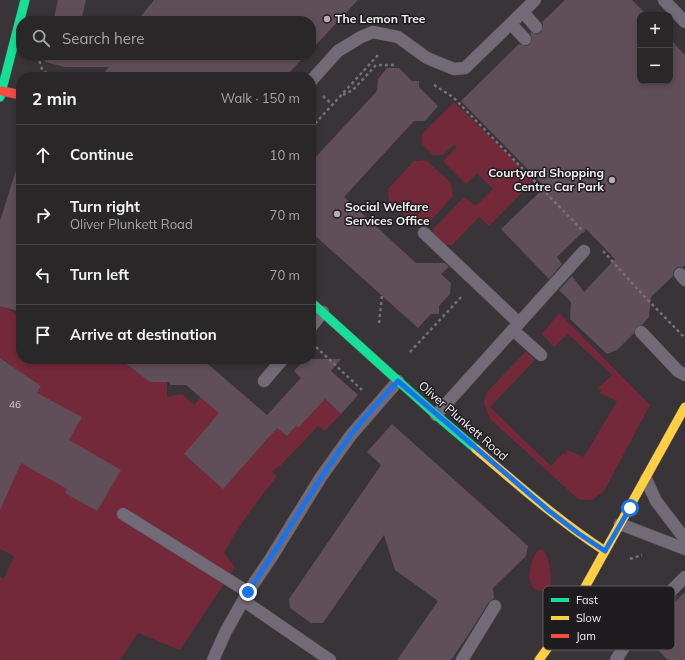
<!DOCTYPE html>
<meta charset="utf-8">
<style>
:root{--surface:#2a2729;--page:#363335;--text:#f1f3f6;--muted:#a5a5a8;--line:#464446}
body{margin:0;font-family:Mulish,sans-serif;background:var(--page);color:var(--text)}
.controls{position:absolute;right:12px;top:12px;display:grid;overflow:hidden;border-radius:8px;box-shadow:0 2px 6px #0003}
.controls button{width:36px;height:36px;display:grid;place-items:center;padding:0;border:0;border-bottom:1px solid var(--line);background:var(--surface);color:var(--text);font:20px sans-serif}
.stop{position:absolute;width:12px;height:12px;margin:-9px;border:3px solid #1a73e8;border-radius:50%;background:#fff}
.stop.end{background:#1a73e8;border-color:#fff;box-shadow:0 1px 4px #0008}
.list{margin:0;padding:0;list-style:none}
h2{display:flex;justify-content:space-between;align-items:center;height:52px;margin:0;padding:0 16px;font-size:17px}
h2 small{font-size:13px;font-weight:400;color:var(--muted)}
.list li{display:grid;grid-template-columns:26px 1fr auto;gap:12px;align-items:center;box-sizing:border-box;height:60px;padding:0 16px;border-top:1px solid var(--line)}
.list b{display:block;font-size:15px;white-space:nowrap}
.list p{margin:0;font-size:13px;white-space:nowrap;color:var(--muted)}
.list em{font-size:13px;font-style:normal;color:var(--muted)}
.icon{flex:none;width:22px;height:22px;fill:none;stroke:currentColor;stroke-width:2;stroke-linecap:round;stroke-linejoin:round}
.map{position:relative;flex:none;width:685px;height:660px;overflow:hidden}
.search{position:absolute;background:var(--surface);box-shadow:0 2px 6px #0003;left:16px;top:16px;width:300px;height:44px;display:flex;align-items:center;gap:10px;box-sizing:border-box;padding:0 14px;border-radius:16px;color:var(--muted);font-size:15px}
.panel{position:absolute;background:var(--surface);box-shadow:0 2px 6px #0003;left:16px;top:72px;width:300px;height:292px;border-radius:16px}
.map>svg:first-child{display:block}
.green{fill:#74293b}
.building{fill:#604e58}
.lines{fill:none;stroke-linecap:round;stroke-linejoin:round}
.lane-casing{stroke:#555355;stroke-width:13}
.fast-casing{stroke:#555355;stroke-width:10}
.slow-casing{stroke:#555355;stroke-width:10}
.jam-casing{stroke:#555355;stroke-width:10}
.path{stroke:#767078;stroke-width:2.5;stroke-dasharray:3 3;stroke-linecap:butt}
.lane{stroke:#736a78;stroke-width:12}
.fast{stroke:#16e098;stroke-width:9}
.slow{stroke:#ffcf43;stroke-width:9}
.jam{stroke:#f24e42;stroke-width:9}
.route{stroke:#1a73e8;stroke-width:5}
.poi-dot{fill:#b2aeb1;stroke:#1e1c1e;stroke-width:1.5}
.labels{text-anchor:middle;stroke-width:3;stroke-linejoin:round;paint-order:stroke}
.number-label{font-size:10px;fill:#cec8cc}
.poi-label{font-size:12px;font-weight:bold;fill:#f3f0f3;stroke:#1e1c1e;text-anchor:start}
.street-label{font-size:12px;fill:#f3f0f3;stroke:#1e1c1e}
.key{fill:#1e1c1e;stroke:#5e5c5e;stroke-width:1}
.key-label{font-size:11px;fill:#f3f0f3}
</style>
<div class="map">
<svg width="685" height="660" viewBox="0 0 685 660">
<rect width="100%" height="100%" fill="#383437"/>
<g class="green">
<path d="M 454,102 L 534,180 L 489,226 L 479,217 L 452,245 L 443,245 L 434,236 L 434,228 L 464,197 L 476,206 L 493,189 L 477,173 L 466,184 L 443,161 L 457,147 L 454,144 L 443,155 L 433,155 L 422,144 L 422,134 Z"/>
<path d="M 426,160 L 451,183 L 453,196 L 427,225 L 414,224 L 389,201 L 388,189 L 414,161 Z"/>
<path d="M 0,305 L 9,309 L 21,317 L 21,359 L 116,359 L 123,365 L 125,363 L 150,382 L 167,382 L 167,397 L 182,394 L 194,405 L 202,395 L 264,444 L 270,436 L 263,430 L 270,422 L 287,436 L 296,426 L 298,428 C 307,418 315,409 322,397 L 341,414 L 325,431 L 318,426 L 281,465 L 272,471 L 277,476 C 258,501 238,525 224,553 L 235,567 L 180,650 L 138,633 L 120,660 L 0,660 L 0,577 L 4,579 L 14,556 L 0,549 L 0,450 L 41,386 L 0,358 Z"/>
<path d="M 559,313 L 650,405 L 604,491 L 592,500 L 578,499 L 490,419 L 484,403 L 486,393 L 526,351 L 535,360 L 490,407 L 551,466 L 563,453 L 566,454 L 567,450 L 584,457 L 617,401 L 599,393 L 602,390 L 598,388 L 612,375 L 568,334 L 554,347 L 542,334 Z"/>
<path d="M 542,549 C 547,554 549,562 550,569 C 551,574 552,583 549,588 C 544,594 533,590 531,584 C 527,574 532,559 537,551 Z"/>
</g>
<g class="building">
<path d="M 58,0 L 86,0 L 81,21 L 54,21 L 55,18 L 54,18 Z"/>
<path d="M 154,0 L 358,0 L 311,50 L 311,21 L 137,21 Z"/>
<path d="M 565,0 L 632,0 L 647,15 L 640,15 L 640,81 L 670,81 L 670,39 L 685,55 L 685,265 L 683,267 L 678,267 L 675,269 L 673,272 L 673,276 L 651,297 L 649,317 L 642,325 L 636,327 L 634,333 L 617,350 L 607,354 L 570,319 L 571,302 L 559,290 L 572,276 L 584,292 L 615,259 L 586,229 L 557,257 L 562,264 L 549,279 L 501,229 L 545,187 L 461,101 L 519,44 L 526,46 L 530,44 L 532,38 L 530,33 L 531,32 L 537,34 L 541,32 L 543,26 L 542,22 Z"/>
<path d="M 46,55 L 306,55 L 285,77 L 101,77 L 109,67 L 65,67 L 45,62 Z"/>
<path d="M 387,68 L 399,68 L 412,81 L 419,81 L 419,87 L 438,106 L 425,121 L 414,121 L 344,197 L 416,263 L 445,263 L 449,267 L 441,274 L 451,283 L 450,294 L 439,306 L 439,314 L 431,314 L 418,328 L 311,232 L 311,162 L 377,91 L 378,79 Z"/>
<path d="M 16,170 L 21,170 L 21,312 L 0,306 L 0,221 Z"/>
<path d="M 0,358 L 41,386 L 37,393 L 82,417 L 69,440 L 121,470 L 97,511 L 65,493 L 67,489 L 21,463 L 0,510 Z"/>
<path d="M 120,359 L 202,359 L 267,415 L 301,378 L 294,371 L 305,359 L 341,359 L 331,371 L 358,395 L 341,414 L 325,399 L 298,428 L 296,426 L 287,436 L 277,428 L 223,489 L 184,454 L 219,413 L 186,385 L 170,385 L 170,382 L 150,382 Z"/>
<path d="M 392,424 L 528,546 L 526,556 L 493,588 L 494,598 L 489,602 L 470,632 L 451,660 L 397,660 L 438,601 L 395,570 L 384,535 L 323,623 L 311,623 L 290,608 L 289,599 L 381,465 L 367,452 Z"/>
<path d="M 685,592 L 685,660 L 668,660 L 642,634 Z"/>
</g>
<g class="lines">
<defs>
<g id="lane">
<path d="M 664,0 L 685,22"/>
<path d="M 523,12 L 536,27"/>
<path d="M 511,24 L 525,39"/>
<path d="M 311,81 L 338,51 L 361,37 L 373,32 L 398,37 L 427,58 L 454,69 L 465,68 L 535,0"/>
<path d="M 424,233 L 519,323"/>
<path d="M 680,274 L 685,280"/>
<path d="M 311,327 L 323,312"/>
<path d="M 513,330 L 541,355"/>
<path d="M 641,332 L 678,371 L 685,375"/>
<path d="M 264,381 L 282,360"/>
<path d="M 436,415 L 584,251"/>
<path d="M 646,479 L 656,501 L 685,539"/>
<path d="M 123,514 L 248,592"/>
<path d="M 620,524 L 685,549"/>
<path d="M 244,601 L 330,660"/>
<path d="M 213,660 L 226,631 L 248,592 L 271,558 L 321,477 L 351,435 L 398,381"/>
<path d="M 462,660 L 495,606"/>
<path d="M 616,660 L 639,623 L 685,577"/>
</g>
<g id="fast">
<path d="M 0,97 L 25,0"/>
<path d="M 311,302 L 436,415 L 476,449"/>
</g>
<g id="slow">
<path d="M 476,449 C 518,485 559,521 605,551"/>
<path d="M 539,660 L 564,625 L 685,407"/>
</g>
<path id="jam" d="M 2,91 L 21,95"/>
</defs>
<use href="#lane" class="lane-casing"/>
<use href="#fast" class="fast-casing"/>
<use href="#slow" class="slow-casing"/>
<use href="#jam" class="jam-casing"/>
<g class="path">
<path d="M 40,55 C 38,72 47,75 62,77"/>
<path d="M 434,85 L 453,97 L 584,232"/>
<path d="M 343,95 L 353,90 L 376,65 L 396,65"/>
<path d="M 323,96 L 333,105"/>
<path d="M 311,128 L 379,54"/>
<path d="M 603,251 L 643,295 L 685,338"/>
<path d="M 379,323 L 382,296"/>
<path d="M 316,347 L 361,389 L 362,391"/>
<path d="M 410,352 L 463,295"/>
<path d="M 630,559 L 642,555"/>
</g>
<use href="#lane" class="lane"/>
<use href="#fast" class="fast"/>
<use href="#slow" class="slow"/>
<use href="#jam" class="jam"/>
</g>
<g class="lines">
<path class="route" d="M 248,592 C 283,541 313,486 350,436 C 364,417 382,399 398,381 L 548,510 L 578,533 L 605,551 L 630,508"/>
</g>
<g class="poi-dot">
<circle cx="327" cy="19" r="4"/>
<circle cx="612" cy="180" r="4"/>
<circle cx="337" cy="214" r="4"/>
</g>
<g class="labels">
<g class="number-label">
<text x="15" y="408">46</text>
</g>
<g class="poi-label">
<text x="335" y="23">The Lemon Tree</text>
<text x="604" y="177" text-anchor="end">Courtyard Shopping<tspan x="604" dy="14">Centre Car Park</tspan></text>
<text x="345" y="211">Social Welfare<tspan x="345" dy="14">Services Office</tspan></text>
</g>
<g class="street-label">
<text transform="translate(463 421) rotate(41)" y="4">Oliver Plunkett Road</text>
</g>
</g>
<rect x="543" y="586" width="132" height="64" rx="6" class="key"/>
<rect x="551" y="598" width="18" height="4" fill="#16e098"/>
<rect x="551" y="616" width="18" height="4" fill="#ffcf43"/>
<rect x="551" y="634" width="18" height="4" fill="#f24e42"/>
<g class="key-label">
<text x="576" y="604">Fast</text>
<text x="576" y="622">Slow</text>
<text x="576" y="640">Jam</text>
</g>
</svg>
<div class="controls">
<button>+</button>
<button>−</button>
</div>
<div class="stop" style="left:630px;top:508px"></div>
<div class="stop end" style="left:248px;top:592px"></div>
<div class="search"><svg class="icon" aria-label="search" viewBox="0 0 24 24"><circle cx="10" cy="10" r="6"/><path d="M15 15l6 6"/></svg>Search here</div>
<section class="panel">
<h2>2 min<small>Walk · 150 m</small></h2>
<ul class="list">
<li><svg class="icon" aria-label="ahead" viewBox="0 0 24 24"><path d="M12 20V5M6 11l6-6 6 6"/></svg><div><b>Continue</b></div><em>10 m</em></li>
<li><svg class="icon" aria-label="right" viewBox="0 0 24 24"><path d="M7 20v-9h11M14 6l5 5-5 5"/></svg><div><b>Turn right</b><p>Oliver Plunkett Road</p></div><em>70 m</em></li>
<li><svg class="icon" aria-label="left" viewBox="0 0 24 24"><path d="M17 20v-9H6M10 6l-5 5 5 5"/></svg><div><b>Turn left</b></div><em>70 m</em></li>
<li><svg class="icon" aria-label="arrive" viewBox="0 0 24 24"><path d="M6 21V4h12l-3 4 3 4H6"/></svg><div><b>Arrive at destination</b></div></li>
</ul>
</section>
</div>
